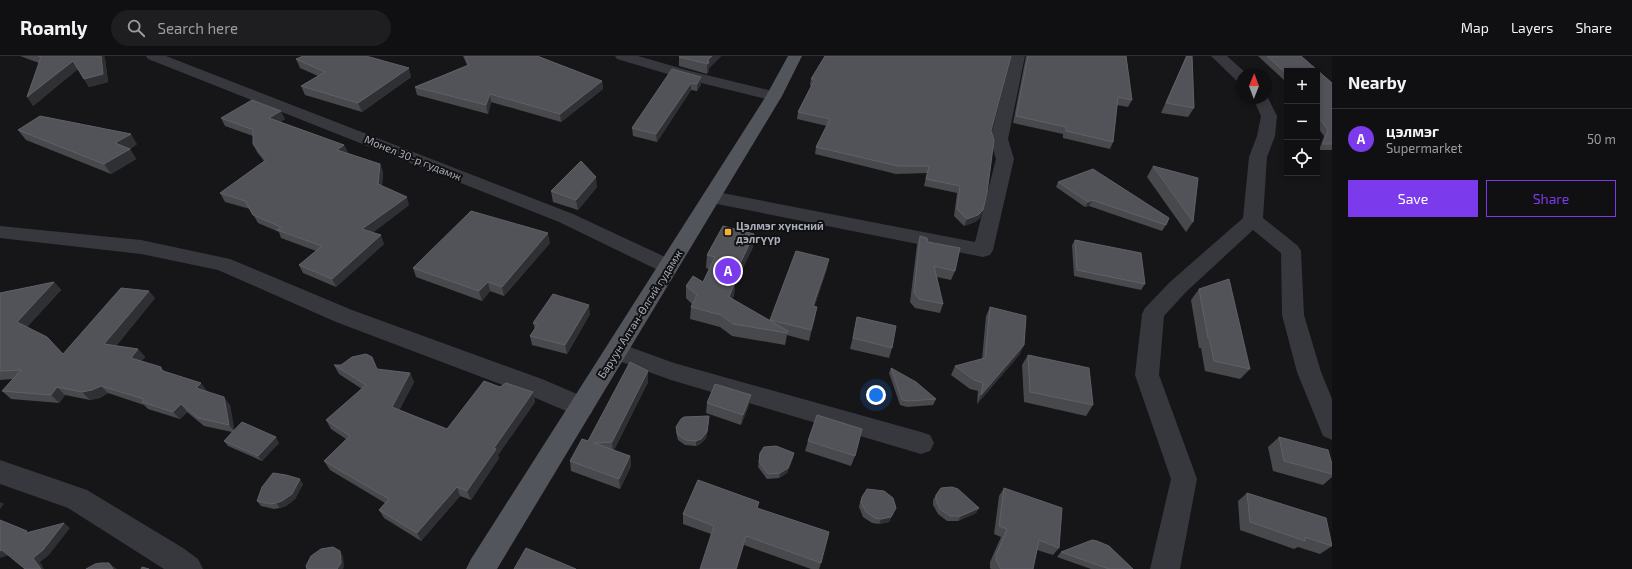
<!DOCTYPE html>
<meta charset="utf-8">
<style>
:root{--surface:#101012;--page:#1e1e20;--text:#f1f3f6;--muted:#9c9d9f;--line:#303032;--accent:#7c3aed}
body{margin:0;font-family:"Exo 2",sans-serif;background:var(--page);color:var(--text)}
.controls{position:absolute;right:12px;top:12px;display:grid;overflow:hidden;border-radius:0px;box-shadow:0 2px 6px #0003}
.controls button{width:36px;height:36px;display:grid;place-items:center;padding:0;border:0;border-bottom:1px solid var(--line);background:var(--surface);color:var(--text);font:20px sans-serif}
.compass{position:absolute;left:1236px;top:12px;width:36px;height:36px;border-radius:50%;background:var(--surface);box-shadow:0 2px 6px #0003;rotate:1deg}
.you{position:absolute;left:876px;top:339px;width:14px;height:14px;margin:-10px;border:3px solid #fff;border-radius:50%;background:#1a73e8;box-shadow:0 0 0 6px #1a73e833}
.badge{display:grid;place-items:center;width:26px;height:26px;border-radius:50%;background:var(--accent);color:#fff;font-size:13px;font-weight:700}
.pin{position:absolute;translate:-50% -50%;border:2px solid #fff;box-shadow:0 1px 4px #0006}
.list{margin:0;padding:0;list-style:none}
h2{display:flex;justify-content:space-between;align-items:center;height:52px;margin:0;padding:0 16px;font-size:17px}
h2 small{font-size:13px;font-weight:400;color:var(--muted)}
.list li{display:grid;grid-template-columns:26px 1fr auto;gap:12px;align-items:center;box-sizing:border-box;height:60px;padding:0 16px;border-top:1px solid var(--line)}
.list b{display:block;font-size:15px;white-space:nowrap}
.list p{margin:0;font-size:13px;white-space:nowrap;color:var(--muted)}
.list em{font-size:13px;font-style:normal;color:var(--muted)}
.actions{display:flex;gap:8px;padding:12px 16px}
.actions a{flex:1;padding:9px 0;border:1px solid var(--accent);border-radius:0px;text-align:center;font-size:14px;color:var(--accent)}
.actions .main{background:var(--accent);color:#fff}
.icon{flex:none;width:22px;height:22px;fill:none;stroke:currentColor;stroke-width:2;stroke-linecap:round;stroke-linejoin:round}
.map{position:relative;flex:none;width:1332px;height:513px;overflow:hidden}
header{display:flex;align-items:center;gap:24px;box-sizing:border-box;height:56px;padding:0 20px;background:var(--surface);border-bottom:1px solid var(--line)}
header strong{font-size:19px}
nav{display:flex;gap:22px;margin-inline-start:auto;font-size:14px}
.search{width:280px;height:36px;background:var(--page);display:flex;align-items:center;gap:10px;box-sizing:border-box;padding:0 14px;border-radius:22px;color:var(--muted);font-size:15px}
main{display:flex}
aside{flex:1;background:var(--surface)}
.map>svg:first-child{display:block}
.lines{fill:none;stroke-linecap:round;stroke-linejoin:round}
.minor{fill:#37383d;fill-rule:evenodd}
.major{fill:#53555c;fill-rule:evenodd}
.wall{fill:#47494d}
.shaded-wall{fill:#2f3033}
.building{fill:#525359;stroke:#5f6168}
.poi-dot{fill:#f2b134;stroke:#111113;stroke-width:1.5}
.labels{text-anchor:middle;stroke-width:4;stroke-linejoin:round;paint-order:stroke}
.street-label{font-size:11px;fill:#a8adb8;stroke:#111113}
.poi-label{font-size:11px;font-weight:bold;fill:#a8adb8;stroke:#111113;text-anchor:start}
</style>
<header>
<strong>Roamly</strong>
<div class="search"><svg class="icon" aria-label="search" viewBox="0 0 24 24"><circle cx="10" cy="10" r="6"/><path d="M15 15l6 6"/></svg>Search here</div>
<nav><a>Map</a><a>Layers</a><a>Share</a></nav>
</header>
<main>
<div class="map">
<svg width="1332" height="513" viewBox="0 0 1332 513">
<rect width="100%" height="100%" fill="#161618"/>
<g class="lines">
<g class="minor">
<path d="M 146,0 L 166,0 L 573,158 L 676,206 L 679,211 L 676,216 L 669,218 L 662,216 L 559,166 L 148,3 Z"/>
<path d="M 615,0 L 638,0 L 690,15 L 780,37 L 782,40 L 780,43 L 774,45 L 681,22 L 617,3 Z"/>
<path d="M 1011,0 L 1025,0 L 1008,83 L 1014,103 L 993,194 L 990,199 L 983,201 L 712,147 L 705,145 L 703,141 L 705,137 L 712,135 L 975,186 L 996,103 L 990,83 Z"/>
<path d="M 1211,0 L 1227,0 L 1247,18 L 1242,18 L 1242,27 L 1237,25 Z"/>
<path d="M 1266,38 L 1277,60 L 1275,80 L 1267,101 L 1263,162 L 1298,190 L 1301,195 L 1304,259 L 1321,316 L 1332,343 L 1332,384 L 1323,380 L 1297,316 L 1282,259 L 1281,197 L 1253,174 L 1186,236 L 1164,260 L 1159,319 L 1197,423 L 1180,513 L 1150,513 L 1171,423 L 1135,319 L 1142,258 L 1145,252 L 1170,226 L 1243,162 L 1249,101 L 1257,80 L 1261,60 L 1253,42 L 1266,42 Z"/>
<path d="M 0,170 L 141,184 L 230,203 L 352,254 L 542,323 L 591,344 L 594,351 L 591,358 L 582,361 L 573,358 L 524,337 L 336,266 L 218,214 L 141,198 L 0,182 Z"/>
<path d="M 616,286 L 674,307 L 921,376 L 930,379 L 934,387 L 930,395 L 921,398 L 671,324 L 608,301 L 604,295 L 608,289 Z"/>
<path d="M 0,404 L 87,434 L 183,492 L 198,503 L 203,513 L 164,513 L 68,452 L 0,428 Z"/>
</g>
<path class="major" d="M 788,0 L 802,0 L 782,40 L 497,513 L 466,513 L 471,503 L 766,40 Z"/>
</g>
<g class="wall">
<path d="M 20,0 L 104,0 L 105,3 L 108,26 L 89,31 L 78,13 L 33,50 L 39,7 Z"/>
<path d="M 463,0 L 537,0 L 602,25 L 603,33 L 561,66 L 491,46 L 488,58 L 417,39 L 415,31 L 467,9 Z"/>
<path d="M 721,0 L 709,12 L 709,15 L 707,18 L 679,10 L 679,1 Z"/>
<path d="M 825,0 L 991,75 L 983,154 L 980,162 L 975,166 L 964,170 L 954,160 L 957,137 L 924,130 L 927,117 L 896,118 L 815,98 L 816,91 L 827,70 L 797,63 L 798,56 L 811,30 L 810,29 L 811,23 Z"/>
<path d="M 1026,0 L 1126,0 L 1132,44 L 1128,51 L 1117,49 L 1113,86 L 1110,93 L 1063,82 L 1063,78 L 1013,67 Z"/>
<path d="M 1186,0 L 1192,0 L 1194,52 L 1188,61 L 1161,57 Z"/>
<path d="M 1258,0 L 1301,0 L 1332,27 L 1332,94 L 1319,94 L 1324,80 L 1317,71 L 1317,15 L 1287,15 L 1287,28 L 1285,25 Z"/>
<path d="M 296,3 L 411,21 L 362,56 L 305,39 L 301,30 L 318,20 L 300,12 Z"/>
<path d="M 672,13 L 701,21 L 701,28 L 697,35 L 691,34 L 657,86 L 633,80 L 632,72 Z"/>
<path d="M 221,62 L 285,63 L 280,66 L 344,89 L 348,97 L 380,108 L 383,116 L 382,130 L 409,149 L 372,177 L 384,188 L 336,231 L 303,217 L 299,209 L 316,195 L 281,182 L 279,176 L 258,167 L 250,153 L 225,146 L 220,137 L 264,105 L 257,96 L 253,88 L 253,80 L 225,70 Z"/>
<path d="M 18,74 L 137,88 L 130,93 L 136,103 L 111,118 L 26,84 Z"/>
<path d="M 1153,110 L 1193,166 L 1186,176 L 1147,121 Z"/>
<path d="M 1058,126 L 1166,169 L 1162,175 L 1089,150 L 1085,151 L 1056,131 Z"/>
<path d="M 597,131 L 578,154 L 553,146 L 551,135 Z"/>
<path d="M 754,178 L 753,191 L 735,228 L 734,239 L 732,243 L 770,265 L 827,213 L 814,251 L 815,262 L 809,285 L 787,279 L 785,289 L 732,280 L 720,271 L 690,263 L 691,251 L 692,248 L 686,242 L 686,230 L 703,226 L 709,213 L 706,212 L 707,199 Z"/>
<path d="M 920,180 L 928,186 L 955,215 L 951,224 L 937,221 L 943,248 L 940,257 L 915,252 L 910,246 L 917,189 Z"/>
<path d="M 1075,184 L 1145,228 L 1141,234 L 1074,220 L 1072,189 Z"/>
<path d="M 550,187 L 504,240 L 490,235 L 482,245 L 416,221 L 413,212 Z"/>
<path d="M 54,226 L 61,234 L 27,271 L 63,298 L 155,242 L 116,290 L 138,293 L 145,301 L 141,305 L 161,311 L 164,315 L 207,335 L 206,335 L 230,349 L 234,374 L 279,387 L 262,405 L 228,390 L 224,385 L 232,376 L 204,370 L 187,356 L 180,363 L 148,353 L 144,349 L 108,337 L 100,342 L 90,344 L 65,339 L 59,347 L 11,343 L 2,335 L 13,323 L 0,324 L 0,237 Z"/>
<path d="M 1199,233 L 1250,313 L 1240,323 L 1205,315 L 1201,292 L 1199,292 L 1191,244 Z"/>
<path d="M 990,251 L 1020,298 L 977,348 L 978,335 L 970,333 L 951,319 L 955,310 L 982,303 L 986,260 Z"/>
<path d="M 590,258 L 567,298 L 532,289 L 530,280 L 535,273 L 533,267 Z"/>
<path d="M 857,261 L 892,292 L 889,302 L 850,293 L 855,272 Z"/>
<path d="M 1028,299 L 1093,349 L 1086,360 L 1024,346 L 1022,309 Z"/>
<path d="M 334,309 L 410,317 L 414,326 L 399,354 L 447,373 L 500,331 L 533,336 L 535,346 L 498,399 L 499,402 L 471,444 L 460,440 L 421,485 L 384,462 L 379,454 L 385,447 L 330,414 L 324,405 L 346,383 L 331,373 L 326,364 L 362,333 L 339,318 Z"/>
<path d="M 891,312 L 936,343 L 933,349 L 907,351 L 900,349 L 889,317 Z"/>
<path d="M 648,315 L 648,326 L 614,394 L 630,400 L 631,410 L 620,433 L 571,415 L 570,405 L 588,385 Z"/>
<path d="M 707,347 L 749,349 L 741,369 L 706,357 Z"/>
<path d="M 709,365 L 706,382 L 700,388 L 696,390 L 685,389 L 678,384 L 676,376 L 676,371 Z"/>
<path d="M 1279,381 L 1332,408 L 1332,421 L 1323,429 L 1273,415 L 1268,391 Z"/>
<path d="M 808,385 L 855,400 L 851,410 L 805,395 Z"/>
<path d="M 760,397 L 794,397 L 793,402 L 787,417 L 779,422 L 767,423 L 758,411 Z"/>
<path d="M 303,428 L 295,443 L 286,450 L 280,452 L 274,453 L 261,450 L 257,445 Z"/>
<path d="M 1004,432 L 1059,492 L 1053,499 L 1037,494 L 1033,513 L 991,513 L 990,512 L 990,506 L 1001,481 L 994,478 L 999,440 Z"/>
<path d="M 1247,437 L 1332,490 L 1320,498 L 1298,491 L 1294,493 L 1240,474 L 1238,445 Z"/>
<path d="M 936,439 L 979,452 L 976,457 L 958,465 L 947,465 L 938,458 L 933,449 L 933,444 Z"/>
<path d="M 862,441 L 893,457 L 889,466 L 879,468 L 872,467 L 863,461 L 859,451 L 860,446 Z"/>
<path d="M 758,452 L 821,507 L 819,513 L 811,513 L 744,489 L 711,478 L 683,468 L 683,458 Z"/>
<path d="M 1061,496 L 1133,513 L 1091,513 L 1057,501 Z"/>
</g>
<g class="shaded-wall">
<path d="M 101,0 L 104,0 L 105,3 L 108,26 L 89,31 L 84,23 Z"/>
<path d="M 712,0 L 721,0 L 709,12 L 709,15 L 707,18 L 707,5 Z"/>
<path d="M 73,5 L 78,13 L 33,50 L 27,41 Z"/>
<path d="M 409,12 L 411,21 L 362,56 L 358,47 Z"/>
<path d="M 701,21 L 701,28 L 697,35 L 697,28 Z"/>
<path d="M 602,25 L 603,33 L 561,66 L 560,58 Z"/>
<path d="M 691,27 L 691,34 L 657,86 L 656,78 Z"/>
<path d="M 490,38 L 491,46 L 488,58 L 486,49 Z"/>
<path d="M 281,55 L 285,63 L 273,70 L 269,62 Z"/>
<path d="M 131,78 L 137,88 L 122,97 L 115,87 Z"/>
<path d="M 344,89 L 348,98 L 337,94 Z"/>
<path d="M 130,93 L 136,103 L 111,118 L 104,108 Z"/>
<path d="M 380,108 L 383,116 L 381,137 L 378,128 Z"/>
<path d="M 596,121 L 597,131 L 578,154 L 576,144 Z"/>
<path d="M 407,141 L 409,149 L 366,182 L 362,173 Z"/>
<path d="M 1092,144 L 1089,150 L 1085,151 L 1088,146 Z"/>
<path d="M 983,154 L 980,162 L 975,166 L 964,170 L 967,163 Z"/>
<path d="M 548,177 L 550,187 L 504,240 L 502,231 Z"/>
<path d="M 754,178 L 753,191 L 735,228 L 734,239 L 727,253 L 729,241 L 732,225 Z"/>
<path d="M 381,179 L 384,188 L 336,231 L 332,223 Z"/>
<path d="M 829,203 L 827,213 L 811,261 L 813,250 Z"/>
<path d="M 54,226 L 61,234 L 24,274 L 17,266 Z"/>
<path d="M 488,226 L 490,235 L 482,245 L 479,235 Z"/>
<path d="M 149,235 L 155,242 L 111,296 L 104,288 Z"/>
<path d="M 589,249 L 590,258 L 567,298 L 565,289 Z"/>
<path d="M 817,251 L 815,262 L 809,285 L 811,274 Z"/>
<path d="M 1024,289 L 1020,298 L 977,348 L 981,339 Z"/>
<path d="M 138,293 L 145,301 L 137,310 L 131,302 Z"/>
<path d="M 648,315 L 648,326 L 613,396 L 612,386 Z"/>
<path d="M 410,317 L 414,326 L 396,361 L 392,351 Z"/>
<path d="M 201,327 L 207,335 L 202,340 L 196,332 Z"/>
<path d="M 101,330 L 108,337 L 100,342 L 90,344 L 82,336 Z"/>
<path d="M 57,331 L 65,339 L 59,347 L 51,339 Z"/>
<path d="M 533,336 L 535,346 L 498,399 L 499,402 L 471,444 L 467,435 L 494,392 Z"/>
<path d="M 751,339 L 749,349 L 741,369 L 743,359 Z"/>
<path d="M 224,341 L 230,349 L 235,376 L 229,369 Z"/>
<path d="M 181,348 L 187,356 L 180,363 L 173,356 Z"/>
<path d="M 709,360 L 706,382 L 700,388 L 696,390 L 696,385 Z"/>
<path d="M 276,381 L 279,387 L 262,405 L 258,400 Z"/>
<path d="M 794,397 L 793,402 L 787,417 L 779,422 L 780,417 Z"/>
<path d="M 630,400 L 631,410 L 620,433 L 619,423 Z"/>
<path d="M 300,423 L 303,428 L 295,443 L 286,450 L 280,452 L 276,447 Z"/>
<path d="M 457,431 L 460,440 L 421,485 L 417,477 Z"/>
<path d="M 0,446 L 4,448 L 0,453 Z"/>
<path d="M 896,452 L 889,466 L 879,468 L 881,463 Z"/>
<path d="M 979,452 L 976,457 L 958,465 L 961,460 Z"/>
<path d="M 64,467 L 70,472 L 49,499 L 40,506 L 44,513 L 41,513 L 33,502 Z"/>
<path d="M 746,480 L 744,489 L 737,513 L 736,513 Z"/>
<path d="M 2,494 L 9,499 L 0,502 L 0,495 Z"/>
<path d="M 340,495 L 343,500 L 344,511 L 343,513 L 337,513 Z"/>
<path d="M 109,507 L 117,513 L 113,513 Z"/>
</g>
<g class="building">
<path d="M 38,0 L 101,0 L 103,18 L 84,23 L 73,5 L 27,41 L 41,1 Z"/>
<path d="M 303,0 L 366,0 L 409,12 L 358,47 L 301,30 L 325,16 L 296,3 Z"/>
<path d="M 465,0 L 537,0 L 602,25 L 560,58 L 490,38 L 486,49 L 415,31 L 469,9 Z"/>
<path d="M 680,0 L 712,0 L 707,5 L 709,5 L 708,8 L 679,1 Z"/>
<path d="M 825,0 L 1011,0 L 991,75 L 994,84 L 987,137 L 983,154 L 978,159 L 967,163 L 957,153 L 960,130 L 926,123 L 929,110 L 898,110 L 816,91 L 830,63 L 798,56 L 815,23 L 811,23 Z"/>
<path d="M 1028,0 L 1126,0 L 1132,44 L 1118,41 L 1113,86 L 1066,75 L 1066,71 L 1016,60 Z"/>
<path d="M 1187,0 L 1192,0 L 1194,52 L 1166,47 Z"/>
<path d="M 1267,0 L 1301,0 L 1332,27 L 1332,88 L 1323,88 L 1328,74 L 1317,59 L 1317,15 L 1287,15 L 1287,18 Z"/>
<path d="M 672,13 L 701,21 L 697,28 L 691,27 L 656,78 L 632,72 Z"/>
<path d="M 252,44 L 281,55 L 269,62 L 344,89 L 337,94 L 380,108 L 378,128 L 407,141 L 362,173 L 381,179 L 332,223 L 299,209 L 322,190 L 277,174 L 281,171 L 253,159 L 245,145 L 220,137 L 266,104 L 253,88 L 253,72 L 251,73 L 221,62 Z"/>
<path d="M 40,60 L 131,78 L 115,87 L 130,93 L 104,108 L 18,74 Z"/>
<path d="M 581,105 L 596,121 L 576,144 L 551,135 Z"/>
<path d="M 1153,110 L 1198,122 L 1193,166 Z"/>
<path d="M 1093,113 L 1169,162 L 1166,169 L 1092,144 L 1088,146 L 1058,126 Z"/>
<path d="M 471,155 L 548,177 L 502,231 L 488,226 L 479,235 L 413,212 Z"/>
<path d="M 723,170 L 754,178 L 732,225 L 735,226 L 729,241 L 788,275 L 787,277 L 733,268 L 721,259 L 691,251 L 697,239 L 686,230 L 693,220 L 703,226 L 715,201 L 707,199 Z"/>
<path d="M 920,180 L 927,182 L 928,186 L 960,192 L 955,215 L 934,210 L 943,248 L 919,243 L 914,236 Z"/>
<path d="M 1075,184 L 1141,197 L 1145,228 L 1077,214 Z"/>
<path d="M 796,195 L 829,203 L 813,250 L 817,251 L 811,274 L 770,264 Z"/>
<path d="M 1229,223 L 1250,313 L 1214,305 L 1209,282 L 1208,282 L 1199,233 Z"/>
<path d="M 54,226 L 17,266 L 47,281 L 63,298 L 121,232 L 149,235 L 104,288 L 138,293 L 131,302 L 161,311 L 160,314 L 201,327 L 196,332 L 224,341 L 229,369 L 198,362 L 181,348 L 173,356 L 142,346 L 144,343 L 101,330 L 92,334 L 82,336 L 57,331 L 51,339 L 2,335 L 21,314 L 0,315 L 0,237 Z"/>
<path d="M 553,238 L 589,249 L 565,289 L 530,280 L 538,268 L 533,267 Z"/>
<path d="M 990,251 L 1026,260 L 1024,289 L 981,339 L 983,327 L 974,324 L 955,310 L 985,302 Z"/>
<path d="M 857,261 L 896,270 L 892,292 L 853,282 Z"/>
<path d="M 366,298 L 372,301 L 377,313 L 410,317 L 392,351 L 447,373 L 484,325 L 500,331 L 506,327 L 533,336 L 494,392 L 496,393 L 467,435 L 457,431 L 417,477 L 379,454 L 389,443 L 324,405 L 350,380 L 326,364 L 366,329 L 334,309 L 341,309 L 352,301 Z"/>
<path d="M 1028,299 L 1089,312 L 1093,349 L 1030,336 Z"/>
<path d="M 630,306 L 648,315 L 612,386 L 594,387 L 630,400 L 619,423 L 570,405 L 582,383 L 588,385 Z"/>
<path d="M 891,312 L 916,326 L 936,343 L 909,345 L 902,344 Z"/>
<path d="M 715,328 L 751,339 L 743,359 L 707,347 Z"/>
<path d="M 817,359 L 862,373 L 855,400 L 808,385 Z"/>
<path d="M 709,360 L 707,376 L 701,383 L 696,385 L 686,384 L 678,379 L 676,371 L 681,363 L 684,361 Z"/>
<path d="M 242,366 L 276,381 L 258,400 L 224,385 Z"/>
<path d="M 1279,381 L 1328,394 L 1332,408 L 1332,418 L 1284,405 Z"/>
<path d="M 776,390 L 794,397 L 788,412 L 780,417 L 768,418 L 759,406 L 760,397 L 764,391 Z"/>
<path d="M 273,417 L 286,419 L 300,423 L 292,438 L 282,445 L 276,447 L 270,448 L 257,445 L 262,431 Z"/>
<path d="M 698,424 L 759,446 L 757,452 L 829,476 L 821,507 L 746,480 L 736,513 L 700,513 L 714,470 L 683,458 Z"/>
<path d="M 952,431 L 958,433 L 979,452 L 961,460 L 950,460 L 940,453 L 936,444 L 936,439 L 941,432 Z"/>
<path d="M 1004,432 L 1062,452 L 1059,492 L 1039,484 L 1033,513 L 1001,513 L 996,504 L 996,499 L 1007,473 L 999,470 Z"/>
<path d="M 867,433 L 884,435 L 893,442 L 896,452 L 891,461 L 881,463 L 875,462 L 866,456 L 861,446 L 862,441 Z"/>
<path d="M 1247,437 L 1326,462 L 1332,490 L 1305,481 L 1305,485 L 1250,466 Z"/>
<path d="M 0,464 L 27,475 L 26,477 L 64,467 L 43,494 L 33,502 L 41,513 L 25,513 L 2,494 L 0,495 Z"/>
<path d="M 1092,484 L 1097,485 L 1109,490 L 1133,513 L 1109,513 L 1061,496 Z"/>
<path d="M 333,491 L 340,495 L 341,507 L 337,513 L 307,513 L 306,510 L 311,500 L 321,493 Z"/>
<path d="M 526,492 L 576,513 L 514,513 Z"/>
<path d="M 101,507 L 109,507 L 113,513 L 86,513 L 95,508 Z"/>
<path d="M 142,511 L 149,513 L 141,513 Z"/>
</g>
<rect class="poi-dot" x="724" y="172" width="8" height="8" rx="2"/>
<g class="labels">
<g class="street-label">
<text transform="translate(413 102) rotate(22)" y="4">Монел 30-р гудамж</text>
<text transform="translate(640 258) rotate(-58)" y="4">Баруун Алтан-Өлгий гудамж</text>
</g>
<g class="poi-label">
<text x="736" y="174">Цэлмэг хүнсний<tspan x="736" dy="13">дэлгүүр</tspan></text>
</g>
</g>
</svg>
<div class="controls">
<button>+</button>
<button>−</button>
<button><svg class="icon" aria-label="locate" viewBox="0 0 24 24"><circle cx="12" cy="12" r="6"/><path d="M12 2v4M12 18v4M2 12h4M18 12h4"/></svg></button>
</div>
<svg class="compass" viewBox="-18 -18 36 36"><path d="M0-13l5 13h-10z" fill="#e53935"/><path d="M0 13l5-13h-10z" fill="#9c9d9f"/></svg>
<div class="you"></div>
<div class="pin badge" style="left:728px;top:215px">A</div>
</div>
<aside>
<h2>Nearby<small></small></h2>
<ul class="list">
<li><span class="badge">A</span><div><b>цэлмэг</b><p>Supermarket</p></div><em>50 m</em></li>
</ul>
<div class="actions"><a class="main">Save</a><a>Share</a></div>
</aside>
</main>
